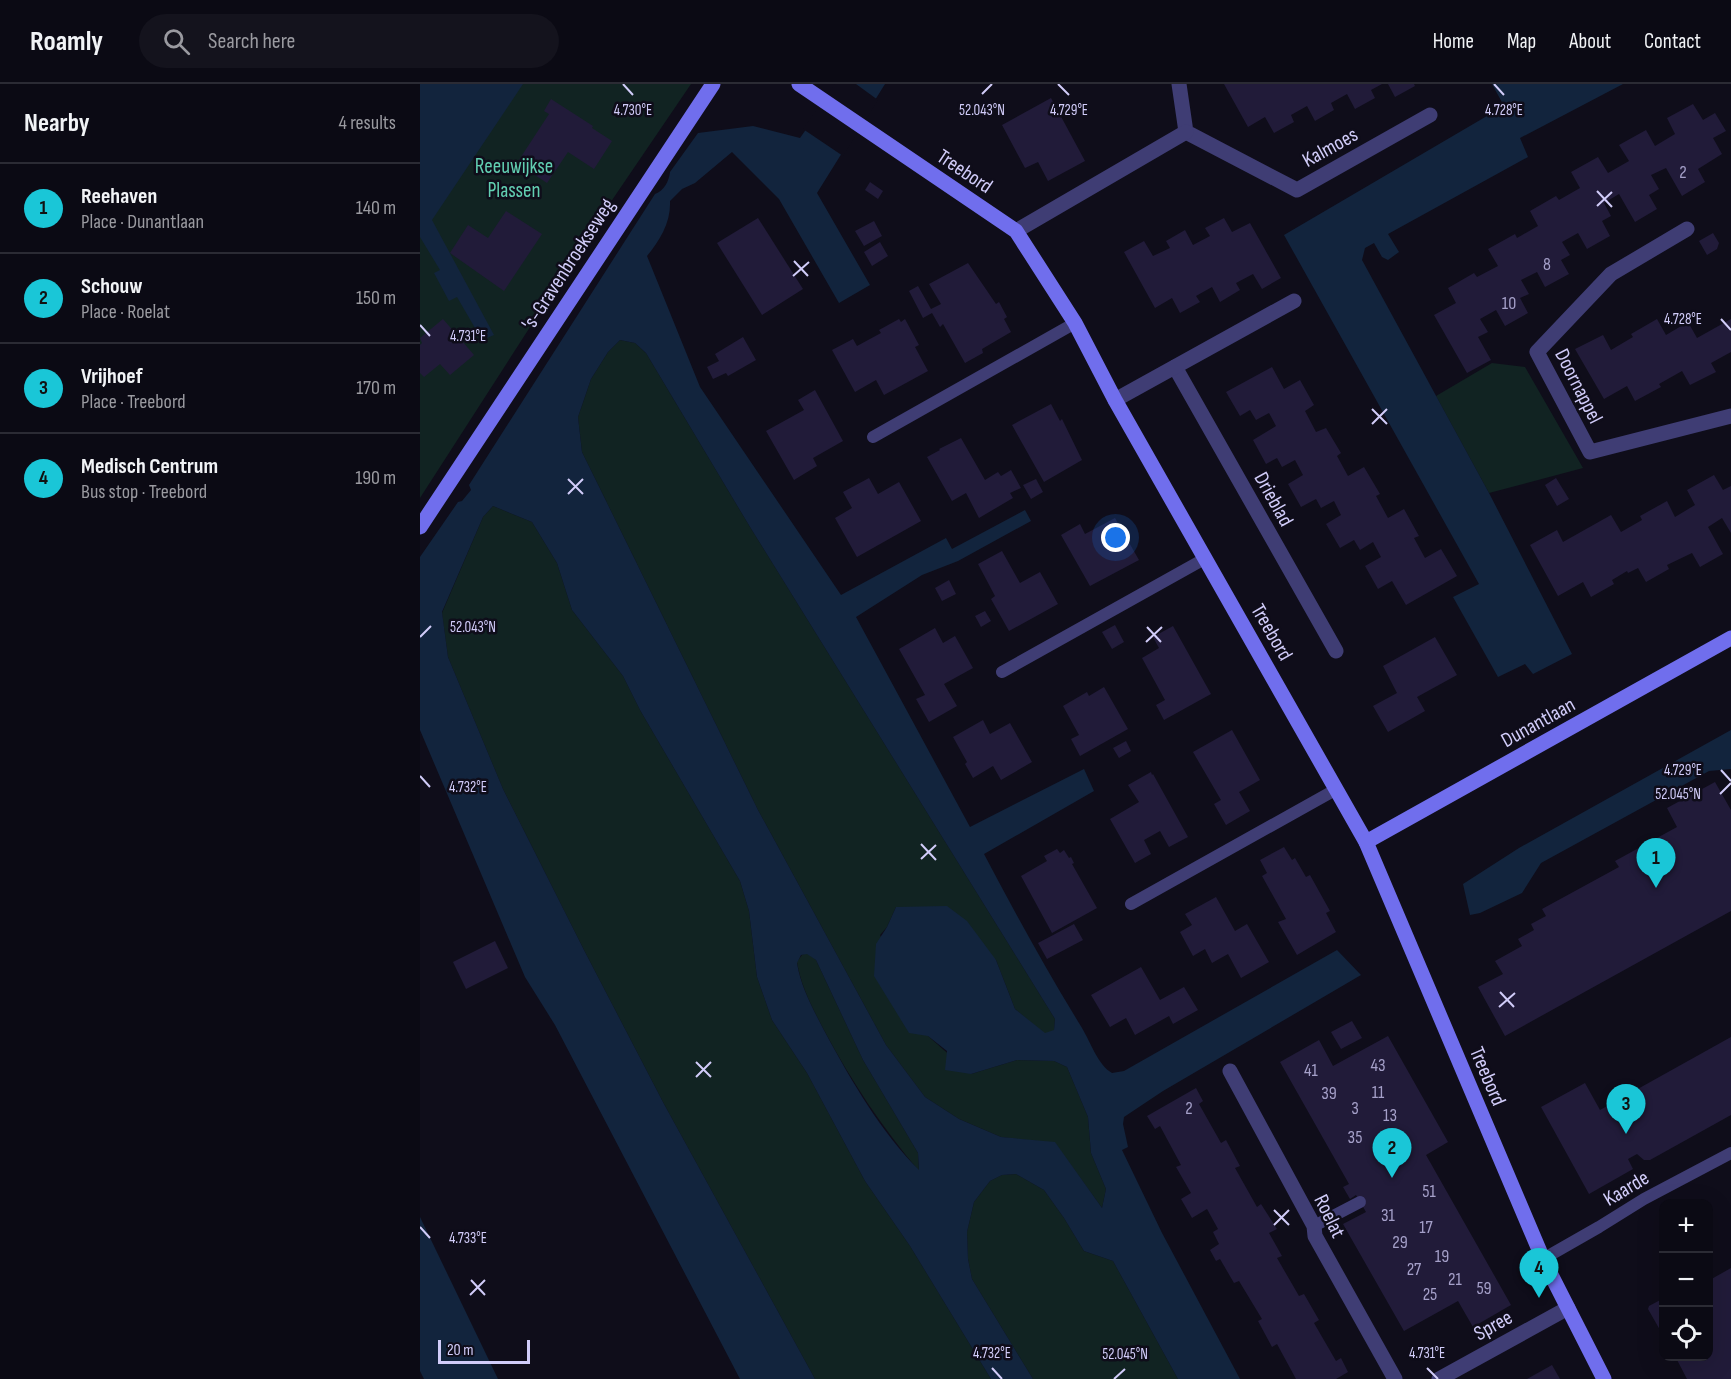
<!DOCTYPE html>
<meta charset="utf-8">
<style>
:root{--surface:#0b0a14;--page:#14131d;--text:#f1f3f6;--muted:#9a9aa0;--line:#2b2b34;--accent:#1ac6d7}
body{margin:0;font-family:"Sofia Sans Condensed",sans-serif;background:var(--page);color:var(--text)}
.controls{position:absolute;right:18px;bottom:18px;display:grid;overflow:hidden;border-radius:12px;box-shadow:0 6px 24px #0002}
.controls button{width:54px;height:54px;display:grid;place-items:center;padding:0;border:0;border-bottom:2px solid var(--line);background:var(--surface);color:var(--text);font:30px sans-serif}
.scale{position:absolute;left:18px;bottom:15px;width:92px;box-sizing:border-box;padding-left:6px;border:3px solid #d1ccf9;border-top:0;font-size:16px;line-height:21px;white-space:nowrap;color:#d1ccf9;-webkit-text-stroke:4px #0f0d1a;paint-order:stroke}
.you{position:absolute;left:696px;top:454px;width:21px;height:21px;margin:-15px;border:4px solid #fff;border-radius:50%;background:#1a73e8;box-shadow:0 0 0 9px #1a73e833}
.badge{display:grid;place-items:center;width:39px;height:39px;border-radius:50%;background:var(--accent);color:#111;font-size:20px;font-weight:700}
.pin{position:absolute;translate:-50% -50px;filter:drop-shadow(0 2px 3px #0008)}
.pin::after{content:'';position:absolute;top:32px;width:21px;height:18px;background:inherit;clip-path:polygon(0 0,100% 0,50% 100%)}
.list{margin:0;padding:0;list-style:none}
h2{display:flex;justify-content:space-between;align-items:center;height:78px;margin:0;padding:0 24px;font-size:26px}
h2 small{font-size:20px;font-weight:400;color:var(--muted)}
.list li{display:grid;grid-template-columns:39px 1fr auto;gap:18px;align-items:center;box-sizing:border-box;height:90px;padding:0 24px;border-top:2px solid var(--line)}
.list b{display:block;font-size:22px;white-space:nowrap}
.list p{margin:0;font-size:20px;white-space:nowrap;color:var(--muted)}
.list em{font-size:20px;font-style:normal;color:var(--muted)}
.icon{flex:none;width:33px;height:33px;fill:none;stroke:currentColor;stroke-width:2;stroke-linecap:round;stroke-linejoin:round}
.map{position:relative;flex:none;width:1311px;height:1295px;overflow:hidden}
header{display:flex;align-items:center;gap:36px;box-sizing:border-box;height:84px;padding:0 30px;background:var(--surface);border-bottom:2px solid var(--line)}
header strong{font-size:28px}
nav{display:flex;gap:33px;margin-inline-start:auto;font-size:21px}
.search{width:420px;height:54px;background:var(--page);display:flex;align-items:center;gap:15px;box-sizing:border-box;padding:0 21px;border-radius:33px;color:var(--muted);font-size:22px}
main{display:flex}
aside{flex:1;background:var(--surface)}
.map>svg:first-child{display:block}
.green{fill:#112322}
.water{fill:#12243d;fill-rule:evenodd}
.pier{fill:#0f0d1a}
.building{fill:#211b39}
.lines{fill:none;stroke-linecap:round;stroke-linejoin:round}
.lane{stroke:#3f3d74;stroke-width:12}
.street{stroke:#3f3d74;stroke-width:15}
.secondary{stroke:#706eed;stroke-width:15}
.ticks{fill:none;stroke:#d1ccf9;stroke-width:2}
.labels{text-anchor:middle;stroke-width:5;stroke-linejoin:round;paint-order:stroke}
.number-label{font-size:18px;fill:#a5a0c9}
.street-label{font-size:21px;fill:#d1ccf9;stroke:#0f0d1a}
.park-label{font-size:21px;fill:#62cfb2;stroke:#0f0d1a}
.ticks-label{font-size:15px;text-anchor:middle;fill:#d1ccf9;stroke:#0f0d1a;stroke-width:5;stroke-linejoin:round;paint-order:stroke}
</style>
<header>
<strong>Roamly</strong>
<div class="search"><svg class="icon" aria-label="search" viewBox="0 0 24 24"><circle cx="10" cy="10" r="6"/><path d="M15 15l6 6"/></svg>Search here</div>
<nav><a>Home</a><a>Map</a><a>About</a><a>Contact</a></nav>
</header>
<main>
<aside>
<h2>Nearby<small>4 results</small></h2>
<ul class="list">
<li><span class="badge">1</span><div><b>Reehaven</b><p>Place · Dunantlaan</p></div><em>140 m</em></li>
<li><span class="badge">2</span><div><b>Schouw</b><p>Place · Roelat</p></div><em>150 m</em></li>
<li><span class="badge">3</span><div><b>Vrijhoef</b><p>Place · Treebord</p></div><em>170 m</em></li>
<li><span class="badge">4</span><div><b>Medisch Centrum</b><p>Bus stop · Treebord</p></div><em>190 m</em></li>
</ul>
</aside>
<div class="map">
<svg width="1311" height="1295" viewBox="0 0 1311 1295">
<rect width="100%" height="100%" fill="#0f0d1a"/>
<g class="green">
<path d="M 0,0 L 271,0 L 186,125 L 0,414 Z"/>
<path d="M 200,256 L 215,259 L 226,269 L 330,443 L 635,935 L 634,947 L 625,950 L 595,925 L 576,876 L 476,823 L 467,843 L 460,851 L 508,952 L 551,990 L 597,976 L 634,977 L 647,983 L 668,1033 L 671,1069 L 686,1105 L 682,1124 L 635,1059 L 581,1053 L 539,1035 L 505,1013 L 466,961 L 338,726 L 162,368 L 158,333 L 171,295 L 188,268 Z"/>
<path d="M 1072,279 L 1105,283 L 1163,384 L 1069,409 L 1016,312 Z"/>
<path d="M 73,422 L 112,438 L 137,479 L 152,526 L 203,592 L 220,626 L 320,797 L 329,827 L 337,893 L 352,936 L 387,989 L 445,1097 L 490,1162 L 571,1295 L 395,1295 L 244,1020 L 165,868 L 83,705 L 28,573 L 22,529 L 63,433 Z"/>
<path d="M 387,869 L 396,876 L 443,976 L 498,1069 L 499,1087 C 461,1042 432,998 404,946 C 393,925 381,903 377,878 L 382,871 Z"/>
<path d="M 596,1090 L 624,1106 L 644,1134 L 664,1167 L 693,1177 L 758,1295 L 613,1295 L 552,1195 L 548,1175 L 547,1148 L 554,1118 L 570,1097 L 582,1091 Z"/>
</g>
<g class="water">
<path d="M 0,0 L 103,0 L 12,136 L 74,251 L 62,256 L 37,213 L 29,217 L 14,189 L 20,186 L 0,153 Z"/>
<path d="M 418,0 L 465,0 L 397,109 L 450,201 L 419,219 L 359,115 L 312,68 L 275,99 L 262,105 L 250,117 C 251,138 240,156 227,172 L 280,303 L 421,511 L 526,454 L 532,465 L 605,426 L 611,437 L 538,477 L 502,491 L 436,533 L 550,743 L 664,685 L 674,707 L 564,770 C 595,829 627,887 662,944 C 671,959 678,981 692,989 L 704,987 L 917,866 L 941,891 L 743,1007 L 704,1033 L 703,1040 L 708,1063 L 702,1066 L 742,1149 L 820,1295 L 758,1295 L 693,1177 L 664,1167 L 644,1134 L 624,1106 L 596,1090 L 582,1091 L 570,1097 L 554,1118 L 547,1148 L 548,1175 L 552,1195 L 613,1295 L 571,1295 L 490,1162 L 445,1097 L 387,989 L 352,936 L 337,893 L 329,827 L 320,797 L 220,626 L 203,592 L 152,526 L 137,479 L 112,438 L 73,422 L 63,433 L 22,528 L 28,573 L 83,705 L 165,868 L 244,1020 L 395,1295 L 320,1295 L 135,941 L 105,893 L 0,646 L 0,473 L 38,418 L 42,417 L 51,406 L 49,401 L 235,110 C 244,107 249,97 250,88 L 278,49 L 333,42 L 380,54 ZM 200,256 L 215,259 L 226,269 L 330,443 L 635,935 L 634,946 L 625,949 L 595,925 L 576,876 L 547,837 L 527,822 L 476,823 L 467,843 L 456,860 L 454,892 L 489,949 L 508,952 L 527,967 L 525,986 L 551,990 L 597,976 L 634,977 L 647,983 L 668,1033 L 671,1069 L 686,1105 L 682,1124 L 635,1058 L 581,1053 L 539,1035 L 505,1013 L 466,961 L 338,726 L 162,368 L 158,333 L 171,295 L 188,268 ZM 387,870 L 396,876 L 443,976 L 498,1069 L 499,1086 C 461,1048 432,998 406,950 C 394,927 381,904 377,879 L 381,871 Z"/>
<path d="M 1072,0 L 1203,0 L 1100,54 L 1108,73 L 968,150 L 979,168 L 968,176 L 962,173 L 954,159 L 945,164 L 942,176 L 1069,409 L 1152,570 L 1113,590 L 1105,580 L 1078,593 L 1033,513 L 1059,500 L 864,151 L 1084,22 Z"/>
<path d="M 1311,646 L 1311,685 L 1289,687 L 1121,779 L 1102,809 L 1060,829 L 1050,831 L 1043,800 L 1099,764 Z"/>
<path d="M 0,1133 L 78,1295 L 4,1295 L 0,1287 Z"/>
</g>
<path class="pier" d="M 415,0 L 436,0 L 458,16 L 423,72 L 383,45 Z"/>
<g class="building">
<path d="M 804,0 L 962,0 L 951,6 L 955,14 L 935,25 L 927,10 L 911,19 L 914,26 L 895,37 L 887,22 L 871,31 L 874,38 L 854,49 L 845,33 L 828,43 Z"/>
<path d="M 968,0 L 994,0 L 995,2 L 975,13 Z"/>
<path d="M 631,14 L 665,77 L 628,97 L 618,78 L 605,84 L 582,41 Z"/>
<path d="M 131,15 L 173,42 L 172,44 L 192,57 L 174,85 L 148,68 L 127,99 L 97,79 L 129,30 L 124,27 Z"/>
<path d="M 1273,20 L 1283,36 L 1295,29 L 1306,47 L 1293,54 L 1302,70 L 1278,85 L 1285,98 L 1262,112 L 1246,84 L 1231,91 L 1239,105 L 1229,111 L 1237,125 L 1215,138 L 1199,110 L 1184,119 L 1191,132 L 1182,137 L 1190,152 L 1167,165 L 1158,149 L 1142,158 L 1150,171 L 1141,176 L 1149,190 L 1125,203 L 1117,188 L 1101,196 L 1109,210 L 1100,214 L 1108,229 L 1085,242 L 1076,226 L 1060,235 L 1068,248 L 1058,253 L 1071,276 L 1047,289 L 1014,231 L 1036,219 L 1028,204 L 1054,189 L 1057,193 L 1078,182 L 1068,165 L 1095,150 L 1097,154 L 1118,142 L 1110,127 L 1136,112 L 1139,116 L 1160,104 L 1151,88 L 1178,73 L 1188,89 L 1209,77 L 1199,61 L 1226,46 L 1235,62 L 1255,50 L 1247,34 Z"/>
<path d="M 450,98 L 463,107 L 458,115 L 445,106 Z"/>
<path d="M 86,127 L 122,150 L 84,207 L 30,169 L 48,141 L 68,154 Z"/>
<path d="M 338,134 L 383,205 L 342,231 L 297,159 Z"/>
<path d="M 804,134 L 812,148 L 830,139 L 861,194 L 842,205 L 833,190 L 816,199 L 820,206 L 800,218 L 792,203 L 776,212 L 780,218 L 760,229 L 752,214 L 735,224 L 704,168 L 724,157 L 733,172 L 750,164 L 746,157 L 765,146 L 773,161 L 790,152 L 785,144 Z"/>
<path d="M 454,137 L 462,152 L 444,162 L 435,147 Z"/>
<path d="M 1293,149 L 1299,159 L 1297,165 L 1287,171 L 1279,157 Z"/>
<path d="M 460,158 L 468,172 L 452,182 L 444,168 Z"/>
<path d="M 548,179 L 576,220 L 579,218 L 587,233 L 584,235 L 591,248 L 562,265 L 563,269 L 545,279 L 523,240 L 520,243 L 512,229 L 503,234 L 489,207 L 498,202 L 511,225 L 521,220 L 509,200 Z"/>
<path d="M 23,235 L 54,271 L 30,291 L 20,280 L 4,293 L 0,289 L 0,261 L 2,259 L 0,254 Z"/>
<path d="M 479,235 L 481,238 L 485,235 L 499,261 L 495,263 L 508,287 L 464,311 L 456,296 L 435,308 L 412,266 L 433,255 L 437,262 L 461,249 L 459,246 Z"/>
<path d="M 1237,235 L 1246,251 L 1268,238 L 1277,254 L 1311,235 L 1311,268 L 1291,279 L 1296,288 L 1270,301 L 1262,287 L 1239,300 L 1241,303 L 1215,317 L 1207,302 L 1184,315 L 1155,265 L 1183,251 L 1191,266 L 1213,253 L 1211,250 Z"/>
<path d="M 323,253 L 336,276 L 308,292 L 306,289 L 293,295 L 287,283 L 299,277 L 295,270 Z"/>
<path d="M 852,283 L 864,305 L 880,296 L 894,321 L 885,327 L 896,348 L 906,344 L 921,369 L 917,372 L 928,392 L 944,383 L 960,410 L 956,412 L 968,434 L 984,425 L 999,452 L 994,454 L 1005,474 L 1021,465 L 1037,492 L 986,521 L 972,497 L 958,505 L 945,482 L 961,473 L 953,458 L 940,466 L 934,456 L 920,464 L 906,440 L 921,431 L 914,417 L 901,424 L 896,415 L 881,423 L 868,400 L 883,391 L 875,376 L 862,383 L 857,374 L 846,380 L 833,356 L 856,342 L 849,329 L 836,336 L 830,326 L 820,332 L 806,308 Z"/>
<path d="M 395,306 L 423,357 L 393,374 L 397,382 L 374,396 L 346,347 L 384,326 L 378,316 Z"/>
<path d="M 631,320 L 640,337 L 642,335 L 662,376 L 624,398 L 592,341 Z"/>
<path d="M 541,354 L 565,396 L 578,388 L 581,392 L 591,386 L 601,404 L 590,409 L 593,414 L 559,434 L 546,409 L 532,417 L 507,373 L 520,366 L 519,365 Z"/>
<path d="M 1294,391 L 1303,406 L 1311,402 L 1311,449 L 1302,434 L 1288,443 L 1303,470 L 1280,483 L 1272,469 L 1247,481 L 1249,485 L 1226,498 L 1218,484 L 1208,489 L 1207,487 L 1192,496 L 1194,500 L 1171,513 L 1163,498 L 1138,512 L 1110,461 L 1137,446 L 1143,458 L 1191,431 L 1201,448 L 1222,436 L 1220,432 L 1247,417 L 1255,433 L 1275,421 L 1267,406 Z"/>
<path d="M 449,394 L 458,410 L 479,398 L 501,437 L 437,473 L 415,434 L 432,424 L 423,408 Z"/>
<path d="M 1136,394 L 1149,415 L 1137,422 L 1125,401 Z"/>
<path d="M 616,395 L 623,408 L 611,415 L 603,401 Z"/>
<path d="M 695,434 L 719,476 L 670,502 L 641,451 L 660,440 L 665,450 Z"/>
<path d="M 582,467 L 600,499 L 620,488 L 638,520 L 589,547 L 571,515 L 575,512 L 558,480 Z"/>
<path d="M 529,496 L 536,510 L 522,517 L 515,504 Z"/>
<path d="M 565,527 L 571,537 L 561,543 L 555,532 Z"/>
<path d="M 695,541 L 704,558 L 692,565 L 682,548 Z"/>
<path d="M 753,542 L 791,610 L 744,636 L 736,621 L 745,616 L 722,574 L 739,564 L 733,553 Z"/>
<path d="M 515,544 L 523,559 L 535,552 L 553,584 L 524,600 L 537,622 L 509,638 L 496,615 L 505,611 L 479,565 Z"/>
<path d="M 1015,553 L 1037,591 L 997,613 L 1005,627 L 968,648 L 953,622 L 977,609 L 963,582 Z"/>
<path d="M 684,603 L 708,645 L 660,672 L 651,655 L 659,651 L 643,622 L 667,608 L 669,612 Z"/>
<path d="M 563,636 L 570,650 L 590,639 L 612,678 L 581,696 L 573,682 L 553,694 L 545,680 L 547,678 L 533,653 Z"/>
<path d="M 812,646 L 840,696 L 819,708 L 830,727 L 806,741 L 794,720 L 801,716 L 773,668 Z"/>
<path d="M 706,657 L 711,667 L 699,674 L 693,664 Z"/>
<path d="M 731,688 L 732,691 L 733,690 L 768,753 L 749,763 L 740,747 L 724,756 L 731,770 L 715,779 L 690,735 L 719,718 L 708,701 Z"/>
<path d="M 1295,698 L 1311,726 L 1311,827 L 1085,952 L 1058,903 L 1083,890 L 1075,877 L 1102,862 L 1098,855 L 1114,846 L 1111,840 L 1126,832 L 1122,825 L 1199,783 L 1195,777 L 1257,743 L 1247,724 Z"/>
<path d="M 864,763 L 872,776 L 875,774 L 886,793 L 890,791 L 910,827 L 906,829 L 916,848 L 877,871 L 858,838 L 866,835 L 842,792 L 847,789 L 840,776 Z"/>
<path d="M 637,765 L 640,769 L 644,766 L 649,774 L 651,773 L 654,779 L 652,780 L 677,824 L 632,849 L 601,792 L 627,777 L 624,772 Z"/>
<path d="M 796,813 L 815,847 L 827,840 L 849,878 L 821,894 L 808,870 L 792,879 L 785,865 L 773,872 L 760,848 L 772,841 L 765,830 Z"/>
<path d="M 654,840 L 663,856 L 627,875 L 618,859 Z"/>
<path d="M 75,857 L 88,884 L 46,905 L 33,878 Z"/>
<path d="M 721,883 L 740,916 L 764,903 L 778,926 L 753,940 L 749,932 L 715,951 L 706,934 L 690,943 L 671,911 Z"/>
<path d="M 932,937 L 942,954 L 921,965 L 911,948 Z"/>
<path d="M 968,952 L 1028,1058 L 1006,1071 L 1091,1221 L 1053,1243 L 1038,1217 L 984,1247 L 923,1140 L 946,1128 L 936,1111 L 930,1115 L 923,1103 L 929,1100 L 860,978 L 899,956 L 913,982 Z"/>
<path d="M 1311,953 L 1311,1031 L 1230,1076 L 1224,1076 L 1217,1070 L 1208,1075 L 1213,1085 L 1169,1110 L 1121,1023 L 1165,999 L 1180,1026 Z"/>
<path d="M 776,1004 L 783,1017 L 779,1020 L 801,1059 L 806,1056 L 820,1082 L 815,1084 L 837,1123 L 841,1120 L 857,1145 L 849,1149 L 862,1172 L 857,1174 L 879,1212 L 884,1210 L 899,1236 L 894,1239 L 916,1277 L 921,1274 L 928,1288 L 916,1295 L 876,1295 L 857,1260 L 852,1263 L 838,1237 L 842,1235 L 819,1197 L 814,1199 L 800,1175 L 796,1177 L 790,1166 L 799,1160 L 793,1148 L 798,1145 L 787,1125 L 772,1134 L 761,1115 L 771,1109 L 756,1083 L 761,1081 L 740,1042 L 735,1045 L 727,1032 Z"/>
<path d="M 1311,1184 L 1311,1295 L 1267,1295 L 1255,1272 L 1288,1272 L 1288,1197 Z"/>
<path d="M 1244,1214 L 1244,1253 L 1228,1225 L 1229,1222 Z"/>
<path d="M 1132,1281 L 1140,1295 L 1107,1295 Z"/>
</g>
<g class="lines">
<g class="lane">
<path d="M 453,353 L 655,239"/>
<path d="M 582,588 L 786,474"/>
<path d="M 711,820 L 915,706"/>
<path d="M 894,1142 L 940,1118"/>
<path d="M 1123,1175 L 1179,1143 L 1224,1115 L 1311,1069"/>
</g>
<g class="street">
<path d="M 759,0 L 766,48 L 877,106 L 1010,31"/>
<path d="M 1267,145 L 1191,190 L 1117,268 L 1170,368 L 1311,332"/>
<path d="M 596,147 L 766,48"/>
<path d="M 755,283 L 916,567"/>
<path d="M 695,316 L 874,217"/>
<path d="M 810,987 L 894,1142 L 895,1152 L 975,1295"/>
<path d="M 1019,1295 L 1148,1224"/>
</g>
<g class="secondary">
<path d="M 379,0 L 596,147 L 655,239 L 695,316 L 946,758 L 1123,1175 L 1184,1295"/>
<path d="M 0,443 L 293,0"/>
<path d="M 946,758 L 1311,554"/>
</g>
</g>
<path class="ticks" d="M 203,0 L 213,11M 638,0 L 649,11M 1074,0 L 1084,11M 562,10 L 572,0M 1177,107 L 1192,123M 1177,122 L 1192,108M 374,177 L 388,192M 373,192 L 389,178M 1301,235 L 1311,246M 0,241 L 10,252M 952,325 L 967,340M 952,340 L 967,325M 148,395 L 163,410M 148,410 L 163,395M 727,543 L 741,558M 0,553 L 11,542M 726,558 L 742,543M 1301,686 L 1311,697M 0,692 L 10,703M 1300,710 L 1311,699M 501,760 L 516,776M 501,775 L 516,761M 1080,908 L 1094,923M 1079,923 L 1095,909M 276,978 L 291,993M 276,993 L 291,978M 854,1126 L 869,1141M 854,1141 L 869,1126M 0,1143 L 10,1154M 51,1196 L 65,1211M 50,1211 L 65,1196M 572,1284 L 582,1295M 1007,1284 L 1018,1295M 694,1295 L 705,1285"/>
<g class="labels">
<g class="number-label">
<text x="1263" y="94">2</text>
<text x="1127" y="186">8</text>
<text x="1089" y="225">10</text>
<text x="958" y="987">43</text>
<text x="891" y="992">41</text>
<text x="958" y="1014">11</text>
<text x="909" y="1015">39</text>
<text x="769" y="1030">2</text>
<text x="935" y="1030">3</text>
<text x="970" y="1037">13</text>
<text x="935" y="1059">35</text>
<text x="1009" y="1113">51</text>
<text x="968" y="1137">31</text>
<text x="1006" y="1149">17</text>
<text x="980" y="1164">29</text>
<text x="1022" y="1178">19</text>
<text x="994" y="1191">27</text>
<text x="1035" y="1201">21</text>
<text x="1064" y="1210">59</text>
<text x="1010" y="1216">25</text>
</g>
<g class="street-label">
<text transform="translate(910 63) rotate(-29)" y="7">Kalmoes</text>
<text transform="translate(545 87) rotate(34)" y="7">Treebord</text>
<text transform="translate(148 180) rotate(-57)" y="7">'s-Gravenbroekseweg</text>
<text transform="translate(1159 302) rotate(63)" y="7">Doornappel</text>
<text transform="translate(854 415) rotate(61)" y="7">Drieblad</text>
<text transform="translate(852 548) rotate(60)" y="7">Treebord</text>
<text transform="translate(1118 638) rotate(-29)" y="7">Dunantlaan</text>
<text transform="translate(1068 992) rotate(67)" y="7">Treebord</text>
<text transform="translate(1206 1104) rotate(-31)" y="7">Kaarde</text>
<text transform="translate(910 1132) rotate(64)" y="7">Roelat</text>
<text transform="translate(1073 1241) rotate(-29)" y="7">Spree</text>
</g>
<g class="park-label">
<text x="94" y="89">Reeuwijkse<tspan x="94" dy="24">Plassen</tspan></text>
</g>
</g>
<g class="ticks-label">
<text x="562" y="31">52.043°N</text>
<text x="213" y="31">4.730°E</text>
<text x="649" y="31">4.729°E</text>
<text x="1084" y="31">4.728°E</text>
<text x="1263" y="240">4.728°E</text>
<text x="48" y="257">4.731°E</text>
<text x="53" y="548">52.043°N</text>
<text x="1263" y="691">4.729°E</text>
<text x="48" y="708">4.732°E</text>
<text x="1258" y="715">52.045°N</text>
<text x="48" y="1159">4.733°E</text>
<text x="572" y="1274">4.732°E</text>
<text x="1007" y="1274">4.731°E</text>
<text x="705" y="1275">52.045°N</text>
</g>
</svg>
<div class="controls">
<button>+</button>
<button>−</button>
<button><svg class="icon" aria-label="locate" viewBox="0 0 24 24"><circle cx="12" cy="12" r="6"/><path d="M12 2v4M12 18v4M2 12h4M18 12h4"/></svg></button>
</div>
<div class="scale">20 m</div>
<div class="you"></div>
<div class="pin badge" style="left:1236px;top:804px">1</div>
<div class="pin badge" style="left:972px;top:1094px">2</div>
<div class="pin badge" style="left:1206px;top:1050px">3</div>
<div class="pin badge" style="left:1119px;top:1214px">4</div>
</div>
</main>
